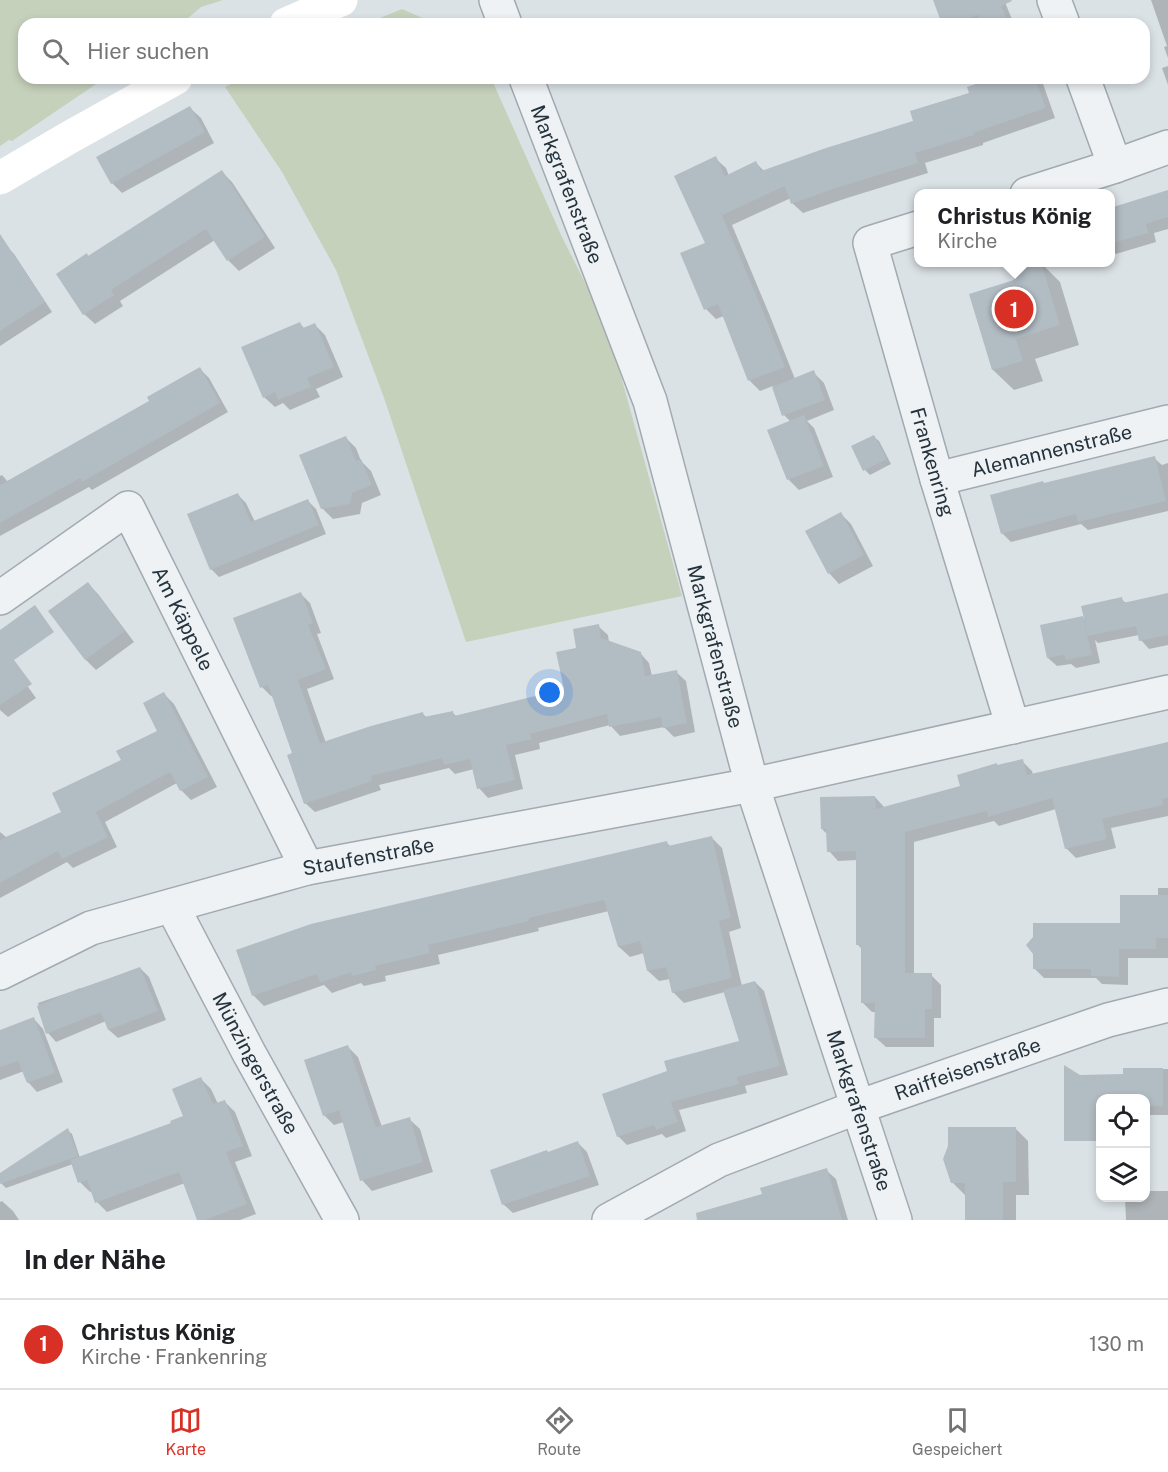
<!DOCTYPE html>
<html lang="de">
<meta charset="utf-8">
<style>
:root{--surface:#fff;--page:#f2f2f2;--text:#202124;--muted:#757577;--line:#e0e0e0;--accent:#d93025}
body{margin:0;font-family:"Public Sans",sans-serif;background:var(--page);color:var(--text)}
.controls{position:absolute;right:18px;bottom:18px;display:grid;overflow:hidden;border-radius:12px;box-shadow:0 3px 9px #0003}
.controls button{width:54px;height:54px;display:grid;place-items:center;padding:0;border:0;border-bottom:2px solid var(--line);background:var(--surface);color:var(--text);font:30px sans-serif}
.you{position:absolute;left:550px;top:693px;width:21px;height:21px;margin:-15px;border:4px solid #fff;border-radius:50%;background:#1a73e8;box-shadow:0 0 0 9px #1a73e833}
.badge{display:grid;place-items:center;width:39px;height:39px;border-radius:50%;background:var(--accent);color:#fff;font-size:20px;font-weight:700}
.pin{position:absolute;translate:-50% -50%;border:3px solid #fff;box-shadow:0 2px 6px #0006}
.popup{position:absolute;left:914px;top:189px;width:201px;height:78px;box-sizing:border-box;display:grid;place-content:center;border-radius:12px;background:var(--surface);filter:drop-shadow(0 2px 4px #0005);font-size:20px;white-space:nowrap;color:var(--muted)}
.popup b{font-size:22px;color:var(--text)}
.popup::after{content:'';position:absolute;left:50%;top:100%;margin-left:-12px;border:12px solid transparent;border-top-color:var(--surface)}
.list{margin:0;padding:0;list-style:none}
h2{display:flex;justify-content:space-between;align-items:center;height:78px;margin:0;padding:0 24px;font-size:26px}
h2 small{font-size:20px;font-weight:400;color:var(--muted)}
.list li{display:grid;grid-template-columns:39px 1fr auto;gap:18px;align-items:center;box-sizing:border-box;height:90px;padding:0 24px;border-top:2px solid var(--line)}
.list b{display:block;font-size:22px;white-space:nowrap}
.list p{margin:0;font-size:20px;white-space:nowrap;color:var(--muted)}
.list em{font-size:20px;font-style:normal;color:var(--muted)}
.icon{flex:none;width:33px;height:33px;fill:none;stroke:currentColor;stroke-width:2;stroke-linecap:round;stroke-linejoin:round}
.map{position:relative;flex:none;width:1168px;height:1220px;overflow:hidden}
.search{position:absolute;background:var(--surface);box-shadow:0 3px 9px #0003;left:18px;right:18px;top:18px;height:66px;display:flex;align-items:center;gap:15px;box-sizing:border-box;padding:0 21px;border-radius:18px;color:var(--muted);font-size:22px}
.sheet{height:168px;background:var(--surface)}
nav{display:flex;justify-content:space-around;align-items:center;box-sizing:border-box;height:84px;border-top:2px solid var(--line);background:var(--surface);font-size:16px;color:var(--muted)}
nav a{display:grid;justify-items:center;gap:3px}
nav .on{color:var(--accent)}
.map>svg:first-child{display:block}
.green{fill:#c6d1bc}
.shadow{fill:#0003}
.building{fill:#b2bcc3}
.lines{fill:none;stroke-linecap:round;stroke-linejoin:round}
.street-casing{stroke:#a1aab0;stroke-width:36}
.street{stroke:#eef2f5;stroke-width:33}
.secondary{stroke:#fff;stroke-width:33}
.labels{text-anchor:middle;stroke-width:4.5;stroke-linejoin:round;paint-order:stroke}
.street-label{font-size:20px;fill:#25333d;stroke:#ebf1f4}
</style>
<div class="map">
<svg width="1168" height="1220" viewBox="0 0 1168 1220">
<rect width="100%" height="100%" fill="#dbe2e6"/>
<g class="green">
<path d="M 0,0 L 223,0 L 201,7 L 181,24 L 24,24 L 24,78 L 105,78 L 12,141 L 9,140 L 0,146 Z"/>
<path d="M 402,9 L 436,24 L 365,24 Z"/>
<path d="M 244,78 L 491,78 L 562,237 L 607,326 L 682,596 L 466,642 L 383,395 L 336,270 L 282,172 L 225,87 Z"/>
</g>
<g class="shadow">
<path d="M 934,0 L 1004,0 L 1014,24 L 944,24 Z"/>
<path d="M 1151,0 L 1168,0 L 1168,58 L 1164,47 L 1167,46 Z"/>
<path d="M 1168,66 L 1168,85 L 1162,68 Z"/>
<path d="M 999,78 L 1041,78 L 1055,118 L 983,143 L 983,145 L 925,163 L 928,173 L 847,198 L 803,213 L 792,203 L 791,198 L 732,225 L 770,316 L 795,379 L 813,372 L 824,383 L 834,410 L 807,421 L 814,428 L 833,477 L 799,490 L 789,480 L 769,431 L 791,422 L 784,415 L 773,386 L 760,391 L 750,381 L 724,316 L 716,319 L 706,309 L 707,244 L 715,158 L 726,168 L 729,176 L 756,163 L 765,172 L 915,122 L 971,94 Z"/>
<path d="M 190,108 L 201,118 L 214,143 L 122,193 L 112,183 Z"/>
<path d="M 222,172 L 232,182 L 275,248 L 239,271 L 228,260 L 215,240 L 120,301 L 123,306 L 95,324 L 84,314 L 89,257 Z"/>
<path d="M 1168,191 L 1168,229 L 1154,233 L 1156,242 L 1116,254 L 1110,248 L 1110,209 Z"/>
<path d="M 5,245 L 14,254 L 52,312 L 0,346 L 0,248 Z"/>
<path d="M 1040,262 L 1060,282 L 1079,345 L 1035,359 L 1043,381 L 1014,390 L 993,370 L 971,295 L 1016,281 Z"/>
<path d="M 300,324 L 305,329 L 315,325 L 325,335 L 343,377 L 316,389 L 320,397 L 290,410 L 283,403 L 275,407 L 264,397 Z"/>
<path d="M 200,369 L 209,378 L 228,412 L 92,490 L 89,487 L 0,536 L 0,476 L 2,475 L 8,482 L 151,401 Z"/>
<path d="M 874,437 L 879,441 L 891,464 L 870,475 L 865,470 Z"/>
<path d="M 346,438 L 356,448 L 361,461 L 371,471 L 381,495 L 362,503 L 360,514 L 333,519 L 322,508 Z"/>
<path d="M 1154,458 L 1162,465 L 1168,463 L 1168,511 L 1088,530 L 1081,524 L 1011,542 L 1002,533 L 1044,484 Z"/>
<path d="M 238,495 L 246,503 L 255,522 L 308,501 L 316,509 L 326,534 L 219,577 L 211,569 Z"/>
<path d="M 841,514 L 851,524 L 873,566 L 839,584 L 829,573 Z"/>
<path d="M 88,584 L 98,594 L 134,642 L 96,670 L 86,660 L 51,612 Z"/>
<path d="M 300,593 L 310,603 L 321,633 L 317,634 L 334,679 L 307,689 L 326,743 L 423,714 L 427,718 L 452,712 L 457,717 L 565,690 L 578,649 L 598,626 L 608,635 L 609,642 L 640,653 L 649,663 L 652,676 L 676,672 L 686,681 L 695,732 L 674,737 L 664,727 L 620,736 L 610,725 L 539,743 L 540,749 L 515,755 L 523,789 L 488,798 L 479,788 L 474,769 L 455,774 L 449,768 L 379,785 L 381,790 L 315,812 L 305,803 L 294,754 L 274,695 L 271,696 L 262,687 Z"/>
<path d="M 1168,595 L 1168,645 L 1149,649 L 1141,640 L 1139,635 L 1098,643 L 1095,640 L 1100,663 L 1076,668 L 1071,664 L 1057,666 L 1048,658 L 1083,618 L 1086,621 L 1121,599 L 1126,603 Z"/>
<path d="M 0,648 L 36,698 L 8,717 L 0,710 Z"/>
<path d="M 164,694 L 174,704 L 217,787 L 191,800 L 181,790 L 177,783 L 105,822 L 117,847 L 73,868 L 67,862 L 0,898 L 0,832 L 6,837 L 63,813 L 159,732 Z"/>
<path d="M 1168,743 L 1168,816 L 1111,828 L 1116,848 L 1076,858 L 1066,848 L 1056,809 L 999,826 L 994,821 L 914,842 L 914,975 L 931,975 L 941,985 L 941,1018 L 934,1018 L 934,1047 L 886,1047 L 876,1038 L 876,1012 L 872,1012 L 862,1002 L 862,949 L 857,944 L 858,860 L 838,861 L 829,851 L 828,835 L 822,829 L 875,797 L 885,808 L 962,787 L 997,766 L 1022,761 L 1032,771 L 1033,775 Z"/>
<path d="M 712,838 L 722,848 L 741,928 L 729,932 L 742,986 L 755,982 L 764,991 L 788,1075 L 745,1086 L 747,1093 L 679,1110 L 686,1131 L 666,1138 L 662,1134 L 627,1145 L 618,1136 L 669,1072 L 740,1042 L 725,992 L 684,1003 L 673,992 L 670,979 L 659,981 L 648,971 L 644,953 L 630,957 L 619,947 L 609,911 L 538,928 L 539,931 L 438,955 L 440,964 L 385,976 L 386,981 L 364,986 L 361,983 L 332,993 L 324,985 L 264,1006 L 254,996 L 238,951 L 667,843 L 671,847 Z"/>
<path d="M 1158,888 L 1168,888 L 1168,958 L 1128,958 L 1128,985 L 1102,984 L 1096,978 L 1044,978 L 1035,969 L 1034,937 L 1121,924 L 1158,897 Z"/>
<path d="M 140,968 L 149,977 L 166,1020 L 118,1038 L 109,1030 L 106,1021 L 56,1042 L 48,1033 L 38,1003 Z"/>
<path d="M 34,1019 L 43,1029 L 63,1082 L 37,1092 L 28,1082 L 24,1071 L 0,1080 L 0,1032 Z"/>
<path d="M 348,1047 L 358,1057 L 382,1127 L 409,1119 L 420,1129 L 433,1172 L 372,1191 L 362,1180 L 344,1122 L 334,1125 L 324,1115 Z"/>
<path d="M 1125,1069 L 1168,1069 L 1168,1115 L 1146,1115 L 1146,1098 L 1123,1098 L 1122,1076 L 1125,1076 Z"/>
<path d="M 201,1079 L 211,1089 L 218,1104 L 225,1102 L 235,1112 L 252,1156 L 235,1162 L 256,1214 L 240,1220 L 199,1220 L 185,1183 L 107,1212 L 97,1202 L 92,1191 L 90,1192 L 80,1182 L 73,1164 L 6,1188 L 1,1183 L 0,1175 L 67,1130 L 72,1134 L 80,1158 L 173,1124 L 185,1117 Z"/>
<path d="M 1015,1128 L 1028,1141 L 1029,1195 L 1016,1195 L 1016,1220 L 966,1220 L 966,1196 L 952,1182 Z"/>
<path d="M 578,1143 L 587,1152 L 599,1185 L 513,1213 L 503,1204 L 548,1153 Z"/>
<path d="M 826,1170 L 836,1179 L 848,1220 L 717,1220 L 764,1195 Z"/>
<path d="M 1146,1191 L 1168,1191 L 1168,1220 L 1126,1220 L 1125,1198 L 1146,1198 Z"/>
<path d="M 2,1201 L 13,1211 L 19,1220 L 0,1220 L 0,1202 Z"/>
</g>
<g class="building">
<path d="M 933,0 L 1011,0 L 1012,1 L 1001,6 L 1007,19 L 993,24 L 982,24 L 978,15 L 955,24 L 942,24 Z"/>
<path d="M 994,78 L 1035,78 L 1046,108 L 973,133 L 974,135 L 915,153 L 918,163 L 836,188 L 791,204 L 785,186 L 722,215 L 760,304 L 785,367 L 748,381 L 718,304 L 704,310 L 680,253 L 705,243 L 674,176 L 716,156 L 725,176 L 756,161 L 761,171 L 826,148 L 913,121 L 910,111 L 969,93 L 967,87 Z"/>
<path d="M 190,106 L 205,132 L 111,184 L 96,157 Z"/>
<path d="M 222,170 L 265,237 L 227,261 L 206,229 L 111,290 L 114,295 L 83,315 L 56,274 L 87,253 L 88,256 Z"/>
<path d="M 1168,190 L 1168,217 L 1146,224 L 1148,233 L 1110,244 L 1110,208 Z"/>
<path d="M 0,234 L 45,302 L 0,331 Z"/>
<path d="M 1033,262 L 1041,262 L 1060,325 L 1016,339 L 1023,361 L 992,370 L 969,294 L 1014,280 L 1011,269 Z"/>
<path d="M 300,322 L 303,328 L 315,323 L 334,367 L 307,378 L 311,387 L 278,400 L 275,392 L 263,398 L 241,347 Z"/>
<path d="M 200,367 L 220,403 L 82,482 L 80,478 L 0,523 L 0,485 L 149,401 L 147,397 Z"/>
<path d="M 814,370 L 825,400 L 782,416 L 772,387 Z"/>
<path d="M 804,415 L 824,466 L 787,480 L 767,430 Z"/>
<path d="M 874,435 L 887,459 L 863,471 L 851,446 Z"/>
<path d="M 346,436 L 356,461 L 361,459 L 372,485 L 352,493 L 350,504 L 321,509 L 299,455 Z"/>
<path d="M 1155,456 L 1166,501 L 1078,522 L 1076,514 L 1001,534 L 990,495 L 1043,481 L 1044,483 Z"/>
<path d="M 238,493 L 251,522 L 308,499 L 319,525 L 210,570 L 187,514 Z"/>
<path d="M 841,512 L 864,555 L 828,574 L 805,531 Z"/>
<path d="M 88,582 L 125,631 L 85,660 L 48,611 Z"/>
<path d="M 301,592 L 313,623 L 308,625 L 326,669 L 298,680 L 320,743 L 371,726 L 423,712 L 424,717 L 453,711 L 454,716 L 564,689 L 556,652 L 576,648 L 573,629 L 599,624 L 601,638 L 641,652 L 645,676 L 677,670 L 687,723 L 663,728 L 661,717 L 609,727 L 607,714 L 530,734 L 532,739 L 506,745 L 515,780 L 477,789 L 470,759 L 444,765 L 442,758 L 371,776 L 372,781 L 304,804 L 287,755 L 292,753 L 268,685 L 260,688 L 233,618 Z"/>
<path d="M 1168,593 L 1168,635 L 1139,641 L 1136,626 L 1088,636 L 1081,606 L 1122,597 L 1123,603 Z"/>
<path d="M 35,605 L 54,632 L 14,660 L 32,684 L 0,705 L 0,630 Z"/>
<path d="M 1083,616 L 1092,655 L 1066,660 L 1064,655 L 1047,658 L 1040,625 Z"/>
<path d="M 164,692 L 208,777 L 180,791 L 170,772 L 96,812 L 108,837 L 62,859 L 58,851 L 0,883 L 0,840 L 61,812 L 52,793 L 121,760 L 116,751 L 157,731 L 143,703 Z"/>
<path d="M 1168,742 L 1168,798 L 1162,799 L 1163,805 L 1102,819 L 1107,839 L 1065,849 L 1052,798 L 988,817 L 987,811 L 905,832 L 905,973 L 932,973 L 932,1009 L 925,1009 L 925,1038 L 874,1038 L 875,1003 L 861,1003 L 861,945 L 856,945 L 856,851 L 827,852 L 826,829 L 821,829 L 820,797 L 875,796 L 876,809 L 960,786 L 957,775 L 997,763 L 997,765 L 1023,759 L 1027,775 Z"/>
<path d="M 712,836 L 731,918 L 719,921 L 732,978 L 672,993 L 666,967 L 647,971 L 640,941 L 618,947 L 604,900 L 529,918 L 529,921 L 428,945 L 430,953 L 375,966 L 376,970 L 352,976 L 351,972 L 320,983 L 317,974 L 252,996 L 236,950 L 311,924 L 667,841 L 668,846 Z"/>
<path d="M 1120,895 L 1168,895 L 1168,938 L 1156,938 L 1156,949 L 1119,949 L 1119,977 L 1091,976 L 1091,969 L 1033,969 L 1033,954 L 1026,945 L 1033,937 L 1033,923 L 1120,923 Z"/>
<path d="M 140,967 L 158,1011 L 108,1030 L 101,1012 L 46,1034 L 37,1006 L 80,988 L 80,989 Z"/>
<path d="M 755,981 L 780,1066 L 737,1077 L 739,1084 L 671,1102 L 678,1122 L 656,1130 L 654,1125 L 617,1137 L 602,1094 L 667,1071 L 664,1061 L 739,1041 L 723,990 Z"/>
<path d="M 34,1017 L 55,1073 L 27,1083 L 18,1061 L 0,1067 L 0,1030 Z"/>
<path d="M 348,1045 L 376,1127 L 410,1117 L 423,1162 L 360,1181 L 339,1110 L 323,1116 L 304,1060 Z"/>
<path d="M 1064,1065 L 1080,1075 L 1123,1074 L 1123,1068 L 1163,1068 L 1163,1106 L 1146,1106 L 1146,1098 L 1101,1098 L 1101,1141 L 1064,1141 Z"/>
<path d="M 201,1077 L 213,1104 L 225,1100 L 243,1146 L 226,1152 L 247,1204 L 205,1220 L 197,1220 L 179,1172 L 95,1203 L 87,1180 L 78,1183 L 70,1160 L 171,1123 L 170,1121 L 183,1116 L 172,1089 Z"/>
<path d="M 948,1127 L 1016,1127 L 1016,1182 L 1003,1182 L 1003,1220 L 965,1220 L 965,1183 L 951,1183 L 943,1159 L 948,1146 Z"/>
<path d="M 68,1128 L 78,1156 L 0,1184 L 0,1173 Z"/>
<path d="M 578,1141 L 590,1176 L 502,1205 L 490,1170 L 547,1150 L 548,1152 Z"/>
<path d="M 827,1168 L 842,1220 L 697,1220 L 696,1213 L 762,1194 L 760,1188 Z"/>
</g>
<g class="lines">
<defs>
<g id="street">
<path d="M 496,0 L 505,24"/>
<path d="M 1054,0 L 1063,24"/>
<path id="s1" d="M 526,78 L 650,401 L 752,785 L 895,1220"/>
<path d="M 1083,78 L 1115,166"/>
<path d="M 1027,194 L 1115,166 L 1168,147"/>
<path id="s2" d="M 918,228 L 870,243 L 937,479 L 1013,727"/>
<path id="s3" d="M 937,479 L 1168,422"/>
<path id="s4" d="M 0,598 L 128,508 L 307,868"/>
<path id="s5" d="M 172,906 L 249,1053 L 342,1220"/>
<path id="s6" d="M 0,973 L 91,928 L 307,868 L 752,785 L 1168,692"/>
<path id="s7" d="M 609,1220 L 719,1160 L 858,1107 L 1108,1020 L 1168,1005"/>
</g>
</defs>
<use href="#street" class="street-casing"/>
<use href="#street" class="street"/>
<g class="secondary">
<path d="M 286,24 L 341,0"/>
<path d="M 0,178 L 70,137 L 176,78"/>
</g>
</g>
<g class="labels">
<g class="street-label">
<text dy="7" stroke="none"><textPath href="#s1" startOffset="114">Markgrafenstraße</textPath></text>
<text dy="7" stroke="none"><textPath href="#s3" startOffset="118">Alemannenstraße</textPath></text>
<text dy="7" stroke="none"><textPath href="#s2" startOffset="278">Frankenring</textPath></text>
<text dy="7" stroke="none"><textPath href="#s4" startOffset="280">Am Käppele</textPath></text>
<text dy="7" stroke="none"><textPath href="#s1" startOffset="600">Markgrafenstraße</textPath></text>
<text dy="7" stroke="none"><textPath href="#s6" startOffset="388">Staufenstraße</textPath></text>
<text dy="7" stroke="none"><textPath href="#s5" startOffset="178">Münzingerstraße</textPath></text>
<text dy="7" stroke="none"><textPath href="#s7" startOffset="390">Raiffeisenstraße</textPath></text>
<text dy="7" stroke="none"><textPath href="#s1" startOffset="1086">Markgrafenstraße</textPath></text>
</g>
</g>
</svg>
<div class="controls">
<button><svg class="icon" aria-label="locate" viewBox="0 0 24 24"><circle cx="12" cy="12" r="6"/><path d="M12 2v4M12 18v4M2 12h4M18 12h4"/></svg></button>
<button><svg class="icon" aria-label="layers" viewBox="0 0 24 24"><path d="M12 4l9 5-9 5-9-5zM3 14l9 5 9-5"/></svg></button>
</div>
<div class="you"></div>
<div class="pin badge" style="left:1014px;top:309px">1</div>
<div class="popup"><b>Christus König</b>Kirche</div>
<div class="search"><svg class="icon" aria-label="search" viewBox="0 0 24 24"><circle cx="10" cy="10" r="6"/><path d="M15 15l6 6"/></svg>Hier suchen</div>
</div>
<section class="sheet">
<h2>In der Nähe<small></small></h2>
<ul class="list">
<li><span class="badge">1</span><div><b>Christus König</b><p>Kirche · Frankenring</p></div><em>130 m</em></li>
</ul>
</section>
<nav>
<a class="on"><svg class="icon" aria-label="map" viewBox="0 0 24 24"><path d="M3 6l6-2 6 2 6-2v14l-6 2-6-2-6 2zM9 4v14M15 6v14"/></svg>Karte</a>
<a><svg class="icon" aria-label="directions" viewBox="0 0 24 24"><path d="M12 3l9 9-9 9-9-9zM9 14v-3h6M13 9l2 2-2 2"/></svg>Route</a>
<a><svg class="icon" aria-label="saved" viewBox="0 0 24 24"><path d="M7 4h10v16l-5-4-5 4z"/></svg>Gespeichert</a>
</nav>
